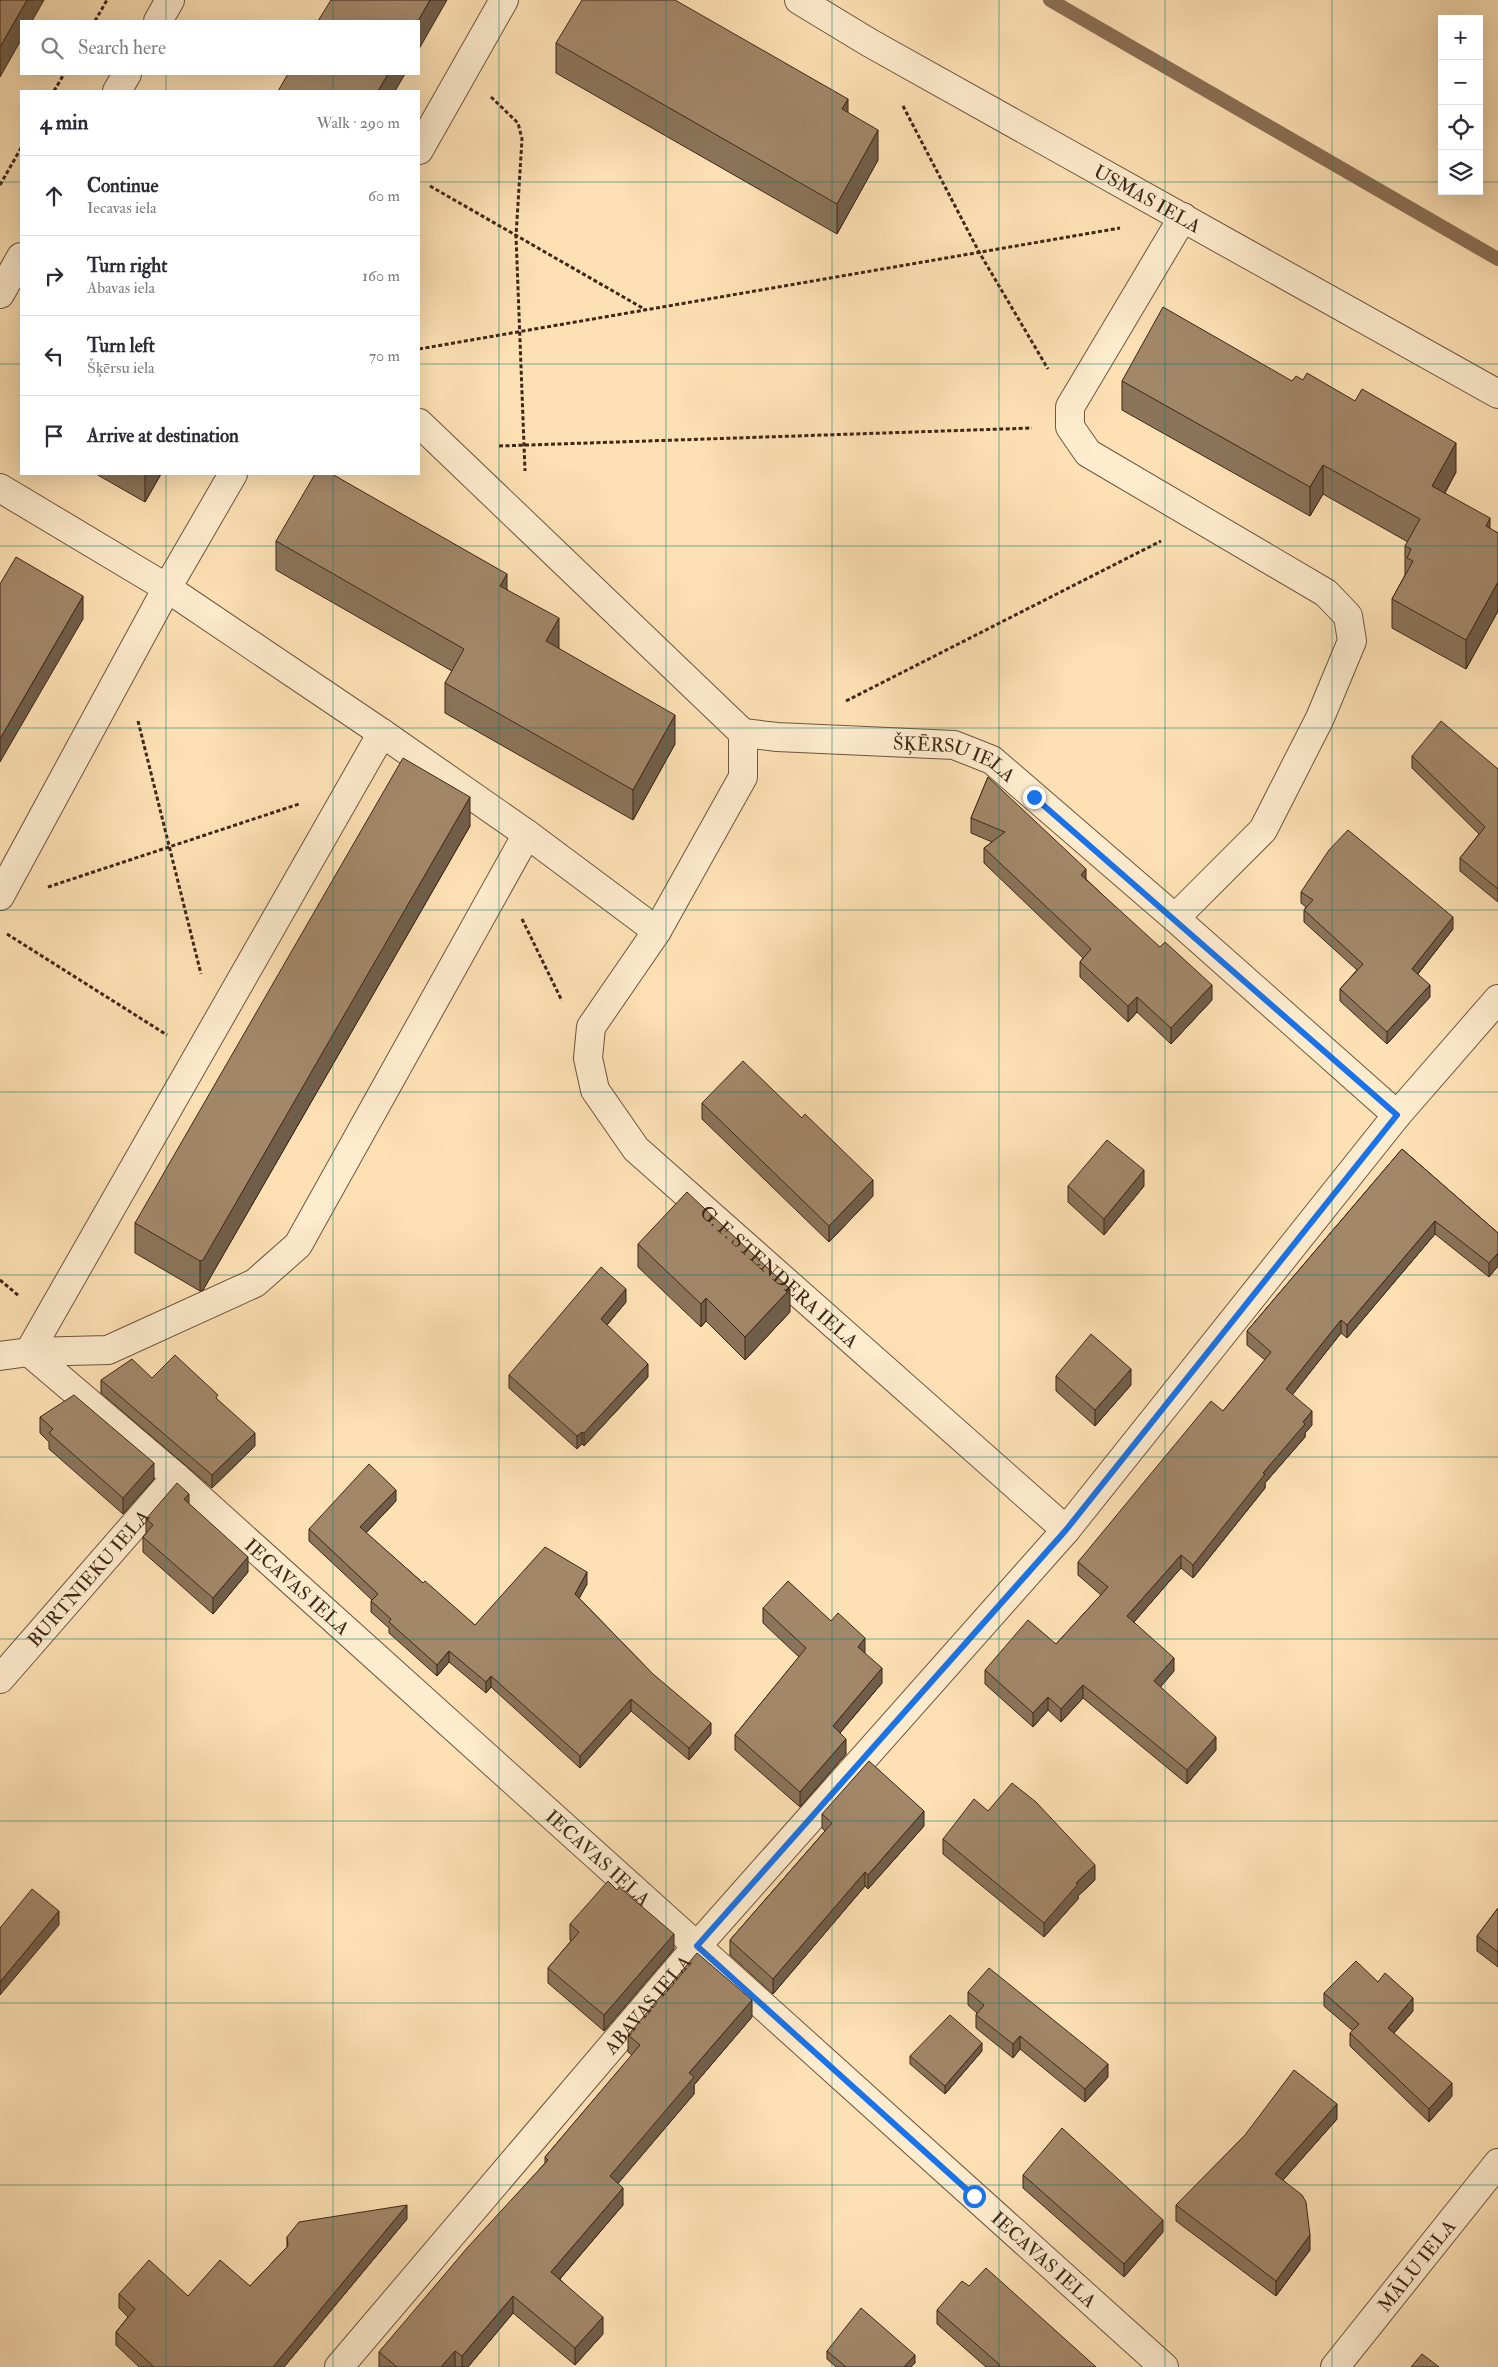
<!DOCTYPE html>
<meta charset="utf-8">
<style>
:root{--surface:#fff;--page:#f2f2f3;--text:#2b2b33;--muted:#7c7c81;--line:#e1e1e2}
body{margin:0;font-family:"IM FELL Double Pica",serif;background:var(--page);color:var(--text)}
.controls{position:absolute;right:15px;top:15px;display:grid;overflow:hidden;border-radius:0px;box-shadow:0 5px 20px #0002}
.controls button{width:45px;height:45px;display:grid;place-items:center;padding:0;border:0;border-bottom:1px solid var(--line);background:var(--surface);color:var(--text);font:25px sans-serif}
.stop{position:absolute;width:15px;height:15px;margin:-11px;border:4px solid #1a73e8;border-radius:50%;background:#fff}
.stop.end{background:#1a73e8;border-color:#fff;box-shadow:0 1px 5px #0008}
.list{margin:0;padding:0;list-style:none}
h2{display:flex;justify-content:space-between;align-items:center;height:65px;margin:0;padding:0 20px;font-size:21px}
h2 small{font-size:16px;font-weight:400;color:var(--muted)}
.list li{display:grid;grid-template-columns:32px 1fr auto;gap:15px;align-items:center;box-sizing:border-box;height:80px;padding:0 20px;border-top:1px solid var(--line)}
.list b{display:block;font-size:19px;white-space:nowrap}
.list p{margin:0;font-size:16px;white-space:nowrap;color:var(--muted)}
.list em{font-size:16px;font-style:normal;color:var(--muted)}
.icon{flex:none;width:28px;height:28px;fill:none;stroke:currentColor;stroke-width:2;stroke-linecap:round;stroke-linejoin:round}
.map{position:relative;flex:none;width:1498px;height:2367px;overflow:hidden}
.search{position:absolute;background:var(--surface);box-shadow:0 5px 20px #0002;left:20px;top:20px;width:400px;height:55px;display:flex;align-items:center;gap:12px;box-sizing:border-box;padding:0 18px;border-radius:0px;color:var(--muted);font-size:19px}
.panel{position:absolute;background:var(--surface);box-shadow:0 5px 20px #0002;left:20px;top:90px;width:400px;height:385px;border-radius:0px}
.map>svg:first-child{display:block}
.lines{fill:none;stroke-linecap:round;stroke-linejoin:round}
.stream{stroke:#8a7055;stroke-width:14}
.minor-casing{stroke:#6e553e;stroke-width:30}
.path{stroke:#3f2617;stroke-width:3;stroke-dasharray:4 2.5;stroke-linecap:butt}
.minor{stroke:#feecce;stroke-width:28}
.wall{fill:#8b745a;stroke:#3f2617}
.shaded-wall{fill:#715e4a;stroke:#3f2617}
.building{fill:#a28769;stroke:#3f2617}
.route{stroke:#1a73e8;stroke-width:6}
.grid{fill:none;stroke:#0f766e;stroke-width:1;stroke-opacity:0.55}
.labels{text-anchor:middle;stroke-width:4;stroke-linejoin:round;paint-order:stroke}
.street-label{font-size:19px;fill:#3f2617;stroke:#feecce}
</style>
<div class="map">
<svg width="1498" height="2367" viewBox="0 0 1498 2367">
<rect width="100%" height="100%" fill="#fde1b4"/>
<filter id="stains"><feTurbulence type="fractalNoise" baseFrequency=".004" numOctaves="4"/><feColorMatrix values="0 0 0 0 .2 0 0 0 0 .09 0 0 0 0 .02 0 0 0 .5 -.17"/></filter>
<radialGradient id="worn" r=".72"><stop offset=".6" stop-color="#630" stop-opacity="0"/><stop offset="1" stop-color="#630" stop-opacity=".3"/></radialGradient>
<g class="lines">
<path class="stream" d="M 1050,0 L 1498,259"/>
<defs>
<g id="minor">
<path id="s1" d="M 799,0 L 870,43 L 1498,394"/>
<path d="M 158,21 L 170,0"/>
<path d="M 117,91 L 127,74"/>
<path d="M 419,150 L 504,0"/>
<path d="M 0,294 L 21,257"/>
<path d="M 0,488 L 167,588 L 382,733 L 527,834 L 657,931 L 743,777 L 743,733 L 419,423"/>
<path id="s2" d="M 382,733 L 29,1352 L 176,1477 L 1164,2367"/>
<path id="s3" d="M 743,733 L 777,737 L 954,745 L 992,760 L 1175,918 L 1397,1115"/>
<path d="M 0,896 L 167,588 L 233,474"/>
<path d="M 1175,918 L 1263,830 L 1320,718 L 1352,641 L 1348,616 L 1326,593 L 1088,453 L 1070,427 L 1070,407 L 1183,217"/>
<path id="s4" d="M 657,931 L 591,1027 L 588,1058 L 595,1090 L 636,1149 L 1066,1530"/>
<path d="M 0,1356 L 29,1352 L 108,1350 L 255,1283 L 298,1245 L 527,834"/>
<path id="s5" d="M 0,1679 L 176,1477"/>
<path id="s6" d="M 339,2367 L 697,1946 L 1066,1530 L 1397,1115 L 1498,999"/>
<path id="s7" d="M 1335,2367 L 1498,2163"/>
</g>
</defs>
<use href="#minor" class="minor-casing"/>
<g class="path">
<path d="M 95,21 L 107,0"/>
<path d="M 54,91 L 64,74"/>
<path d="M 491,97 L 518,123 L 522,139 L 516,236 L 525,471"/>
<path d="M 903,106 L 979,252 L 1048,369"/>
<path d="M 0,185 L 21,148"/>
<path d="M 430,186 L 646,310"/>
<path d="M 419,349 L 1120,228"/>
<path d="M 499,446 L 1032,428"/>
<path d="M 846,701 L 1161,541"/>
<path d="M 138,721 L 201,974"/>
<path d="M 48,887 L 299,804"/>
<path d="M 522,919 L 562,1001"/>
<path d="M 7,934 L 167,1035"/>
<path d="M 0,1280 L 19,1296"/>
</g>
<use href="#minor" class="minor"/>
</g>
<g class="wall">
<path d="M 556,43 L 848,113 L 878,160 L 837,234 L 556,73 Z"/>
<path d="M 1122,381 L 1292,381 L 1456,472 L 1445,493 L 1490,529 L 1498,533 L 1498,611 L 1466,669 L 1392,628 L 1392,599 L 1405,575 L 1405,546 L 1408,542 L 1323,494 L 1310,516 L 1122,410 Z"/>
<path d="M 96,474 L 161,474 L 145,502 Z"/>
<path d="M 276,541 L 507,589 L 559,648 L 558,648 L 675,744 L 633,820 L 445,713 L 445,683 L 452,671 L 276,570 Z"/>
<path d="M 1412,756 L 1498,769 L 1498,902 L 1460,871 L 1460,858 L 1479,834 L 1412,768 Z"/>
<path d="M 988,777 L 1086,879 L 1212,1000 L 1171,1044 L 1137,1012 L 1128,1022 L 1080,977 L 1080,962 L 1083,958 L 984,863 L 984,848 L 992,842 L 971,833 L 971,818 Z"/>
<path d="M 470,826 L 203,1290 L 200,1291 L 135,1253 L 135,1223 Z"/>
<path d="M 1301,892 L 1453,929 L 1418,974 L 1430,997 L 1387,1044 L 1340,1001 L 1340,989 L 1357,970 L 1304,922 L 1304,910 L 1306,907 L 1301,903 Z"/>
<path d="M 702,1103 L 802,1118 L 873,1196 L 829,1242 L 702,1119 Z"/>
<path d="M 1402,1149 L 1498,1233 L 1498,1266 L 1489,1277 L 1435,1234 L 1347,1338 L 1341,1333 L 1292,1395 L 1312,1425 L 1305,1433 L 1305,1437 L 1265,1483 L 1265,1488 L 1193,1578 L 1181,1568 L 1134,1622 L 1174,1671 L 1160,1687 L 1216,1750 L 1187,1784 L 1083,1698 L 1061,1722 L 1048,1710 L 1033,1727 L 985,1684 L 985,1670 L 1056,1644 L 1101,1595 L 1078,1575 L 1078,1562 L 1223,1411 L 1265,1360 L 1247,1345 L 1247,1331 Z"/>
<path d="M 1068,1186 L 1144,1186 L 1104,1235 L 1068,1202 Z"/>
<path d="M 638,1244 L 790,1312 L 745,1360 L 706,1321 L 701,1327 L 638,1267 Z"/>
<path d="M 626,1302 L 607,1325 L 648,1377 L 584,1446 L 582,1444 L 577,1449 L 509,1388 L 509,1375 Z"/>
<path d="M 1056,1376 L 1131,1385 L 1095,1426 L 1056,1391 Z"/>
<path d="M 152,1378 L 218,1400 L 255,1446 L 212,1488 L 101,1393 L 101,1380 Z"/>
<path d="M 40,1417 L 154,1479 L 123,1514 L 49,1449 L 49,1442 L 40,1433 Z"/>
<path d="M 396,1501 L 366,1533 L 423,1583 L 475,1625 L 587,1584 L 579,1598 L 711,1734 L 689,1760 L 631,1711 L 580,1768 L 491,1687 L 486,1693 L 449,1662 L 437,1676 L 389,1633 L 389,1628 L 371,1612 L 371,1601 L 372,1600 L 309,1541 L 309,1529 Z"/>
<path d="M 189,1504 L 248,1572 L 213,1614 L 143,1552 L 143,1537 L 146,1533 L 146,1519 Z"/>
<path d="M 763,1608 L 865,1653 L 882,1683 L 840,1733 L 846,1754 L 800,1807 L 735,1750 L 735,1735 L 799,1657 L 763,1623 Z"/>
<path d="M 988,1811 L 1095,1880 L 1078,1896 L 1078,1899 L 1044,1937 L 943,1854 L 943,1839 Z"/>
<path d="M 822,1814 L 924,1826 L 868,1889 L 865,1886 L 773,1994 L 730,1955 L 730,1940 L 825,1831 L 822,1828 Z"/>
<path d="M 1498,1908 L 1498,1967 L 1477,1951 L 1477,1936 Z"/>
<path d="M 570,1924 L 674,1949 L 604,2031 L 548,1983 L 548,1968 L 571,1941 L 570,1940 Z"/>
<path d="M 1378,1982 L 1413,2011 L 1394,2033 L 1452,2096 L 1429,2122 L 1350,2046 L 1350,2033 L 1353,2031 L 1324,2006 L 1324,1993 Z"/>
<path d="M 968,1992 L 1108,2077 L 1085,2102 L 1020,2049 L 1013,2058 L 976,2028 L 976,2015 L 977,2013 L 968,2005 Z"/>
<path d="M 752,2017 L 694,2085 L 694,2094 L 618,2183 L 623,2205 L 560,2279 L 603,2334 L 575,2365 L 513,2313 L 468,2367 L 379,2367 L 379,2352 L 545,2163 L 545,2157 L 632,2055 L 628,2052 L 628,2035 Z"/>
<path d="M 982,2051 L 945,2094 L 910,2064 L 910,2056 Z"/>
<path d="M 1337,2119 L 1283,2180 L 1310,2250 L 1276,2296 L 1176,2221 L 1176,2205 Z"/>
<path d="M 1023,2175 L 1163,2232 L 1124,2277 L 1023,2188 Z"/>
<path d="M 407,2219 L 284,2367 L 139,2367 L 116,2345 L 116,2332 L 128,2317 L 119,2308 L 119,2294 L 188,2296 L 250,2286 L 287,2247 L 287,2237 Z"/>
<path d="M 969,2286 L 1096,2367 L 986,2367 L 937,2324 L 937,2310 Z"/>
<path d="M 827,2351 L 915,2363 L 911,2367 L 836,2367 L 827,2359 Z"/>
</g>
<g class="shaded-wall">
<path d="M 27,0 L 44,0 L 32,21 L 21,21 L 21,40 L 0,77 L 0,47 Z"/>
<path d="M 430,0 L 447,0 L 419,49 L 419,21 L 418,21 Z"/>
<path d="M 388,74 L 405,74 L 395,91 L 378,91 Z"/>
<path d="M 848,99 L 848,129 L 842,109 Z"/>
<path d="M 878,130 L 878,160 L 837,234 L 837,204 Z"/>
<path d="M 1456,443 L 1456,472 L 1432,516 L 1432,486 Z"/>
<path d="M 1323,465 L 1323,494 L 1310,516 L 1310,487 Z"/>
<path d="M 145,474 L 161,474 L 145,502 Z"/>
<path d="M 1490,518 L 1490,547 L 1486,526 Z"/>
<path d="M 507,574 L 507,603 L 500,586 Z"/>
<path d="M 1498,582 L 1498,611 L 1466,669 L 1466,640 Z"/>
<path d="M 83,596 L 83,619 L 0,762 L 0,739 Z"/>
<path d="M 559,618 L 559,648 L 546,671 L 546,641 Z"/>
<path d="M 675,715 L 675,744 L 633,820 L 633,790 Z"/>
<path d="M 470,797 L 470,826 L 203,1290 L 200,1291 L 200,1261 Z"/>
<path d="M 1086,869 L 1086,884 L 1081,875 Z"/>
<path d="M 1453,917 L 1453,929 L 1412,981 L 1412,969 Z"/>
<path d="M 1212,985 L 1212,1000 L 1171,1044 L 1171,1028 Z"/>
<path d="M 1430,985 L 1430,997 L 1387,1044 L 1387,1032 Z"/>
<path d="M 1137,997 L 1137,1012 L 1128,1022 L 1128,1006 Z"/>
<path d="M 1144,1170 L 1144,1186 L 1104,1235 L 1104,1219 Z"/>
<path d="M 873,1180 L 873,1196 L 829,1242 L 829,1226 Z"/>
<path d="M 1435,1221 L 1435,1234 L 1347,1338 L 1347,1325 Z"/>
<path d="M 1498,1253 L 1498,1266 L 1489,1277 L 1489,1263 Z"/>
<path d="M 626,1289 L 626,1302 L 601,1332 L 601,1319 Z"/>
<path d="M 790,1289 L 790,1312 L 745,1360 L 745,1337 Z"/>
<path d="M 706,1298 L 706,1321 L 701,1327 L 701,1304 Z"/>
<path d="M 1341,1320 L 1341,1333 L 1286,1403 L 1286,1389 Z"/>
<path d="M 648,1364 L 648,1377 L 584,1446 L 584,1433 Z"/>
<path d="M 1131,1369 L 1131,1385 L 1095,1426 L 1095,1410 Z"/>
<path d="M 1312,1411 L 1312,1425 L 1305,1433 L 1305,1437 L 1265,1483 L 1265,1488 L 1193,1578 L 1193,1565 L 1263,1473 Z"/>
<path d="M 582,1432 L 582,1444 L 577,1449 L 577,1436 Z"/>
<path d="M 255,1433 L 255,1446 L 212,1488 L 212,1475 Z"/>
<path d="M 154,1463 L 154,1479 L 123,1514 L 123,1498 Z"/>
<path d="M 396,1490 L 396,1501 L 360,1539 L 360,1527 Z"/>
<path d="M 189,1494 L 189,1510 L 184,1499 Z"/>
<path d="M 1181,1555 L 1181,1568 L 1127,1630 L 1127,1616 Z"/>
<path d="M 248,1557 L 248,1572 L 213,1614 L 213,1598 Z"/>
<path d="M 587,1572 L 587,1584 L 575,1606 L 575,1594 Z"/>
<path d="M 865,1638 L 865,1653 L 858,1647 Z"/>
<path d="M 449,1651 L 449,1662 L 437,1676 L 437,1665 Z"/>
<path d="M 1174,1658 L 1174,1671 L 1154,1695 L 1154,1681 Z"/>
<path d="M 882,1668 L 882,1683 L 833,1741 L 833,1726 Z"/>
<path d="M 491,1676 L 491,1687 L 486,1693 L 486,1682 Z"/>
<path d="M 1083,1685 L 1083,1698 L 1061,1722 L 1061,1709 Z"/>
<path d="M 1048,1697 L 1048,1710 L 1033,1727 L 1033,1713 Z"/>
<path d="M 631,1699 L 631,1711 L 580,1768 L 580,1756 Z"/>
<path d="M 711,1723 L 711,1734 L 689,1760 L 689,1748 Z"/>
<path d="M 1216,1737 L 1216,1750 L 1187,1784 L 1187,1770 Z"/>
<path d="M 846,1739 L 846,1754 L 800,1807 L 800,1792 Z"/>
<path d="M 924,1811 L 924,1826 L 868,1889 L 868,1875 Z"/>
<path d="M 1095,1865 L 1095,1880 L 1078,1896 L 1078,1899 L 1044,1937 L 1044,1923 L 1076,1883 Z"/>
<path d="M 865,1872 L 865,1886 L 773,1994 L 773,1979 Z"/>
<path d="M 59,1911 L 59,1925 L 0,1995 L 0,1982 Z"/>
<path d="M 674,1934 L 674,1949 L 604,2031 L 604,2015 Z"/>
<path d="M 1413,1998 L 1413,2011 L 1388,2040 L 1388,2028 Z"/>
<path d="M 752,2000 L 752,2017 L 694,2085 L 694,2094 L 610,2193 L 610,2176 L 689,2073 Z"/>
<path d="M 1020,2036 L 1020,2049 L 1013,2058 L 1013,2044 Z"/>
<path d="M 982,2043 L 982,2051 L 945,2094 L 945,2086 Z"/>
<path d="M 1108,2064 L 1108,2077 L 1085,2102 L 1085,2089 Z"/>
<path d="M 1452,2083 L 1452,2096 L 1429,2122 L 1429,2109 Z"/>
<path d="M 1337,2104 L 1337,2119 L 1275,2189 L 1275,2174 Z"/>
<path d="M 623,2188 L 623,2205 L 551,2289 L 551,2272 Z"/>
<path d="M 407,2205 L 407,2219 L 284,2367 L 273,2367 Z"/>
<path d="M 1163,2220 L 1163,2232 L 1124,2277 L 1124,2264 Z"/>
<path d="M 1310,2235 L 1310,2250 L 1276,2296 L 1276,2281 Z"/>
<path d="M 513,2296 L 513,2313 L 468,2367 L 462,2367 L 462,2356 Z"/>
<path d="M 603,2317 L 603,2334 L 575,2365 L 575,2348 Z"/>
<path d="M 455,2351 L 455,2367 L 441,2367 Z"/>
<path d="M 915,2355 L 915,2363 L 911,2367 L 904,2367 Z"/>
</g>
<g class="building">
<path d="M 0,0 L 27,0 L 0,47 Z"/>
<path d="M 331,0 L 430,0 L 418,21 L 318,21 Z"/>
<path d="M 582,0 L 675,0 L 848,99 L 842,109 L 878,130 L 837,204 L 556,43 Z"/>
<path d="M 288,74 L 388,74 L 378,91 L 278,91 Z"/>
<path d="M 1163,307 L 1292,381 L 1296,376 L 1303,380 L 1307,373 L 1355,401 L 1362,389 L 1456,443 L 1432,486 L 1490,518 L 1486,526 L 1498,533 L 1498,582 L 1466,640 L 1392,599 L 1413,561 L 1407,558 L 1411,549 L 1405,546 L 1420,519 L 1323,465 L 1310,487 L 1122,381 Z"/>
<path d="M 315,474 L 332,474 L 507,574 L 500,586 L 559,618 L 546,641 L 675,715 L 633,790 L 445,683 L 464,649 L 276,541 Z"/>
<path d="M 16,557 L 83,596 L 0,739 L 0,584 Z"/>
<path d="M 1441,721 L 1498,769 L 1498,889 L 1460,858 L 1485,827 L 1412,756 Z"/>
<path d="M 403,758 L 470,797 L 203,1260 L 200,1261 L 135,1223 Z"/>
<path d="M 988,777 L 1086,869 L 1081,875 L 1160,947 L 1165,942 L 1212,985 L 1171,1028 L 1137,997 L 1128,1006 L 1080,962 L 1091,949 L 984,848 L 1005,832 L 971,818 Z"/>
<path d="M 1348,830 L 1453,917 L 1412,969 L 1430,985 L 1387,1032 L 1340,989 L 1363,964 L 1304,910 L 1313,900 L 1301,892 L 1329,850 Z"/>
<path d="M 743,1061 L 802,1118 L 805,1114 L 873,1180 L 829,1226 L 702,1103 Z"/>
<path d="M 1107,1140 L 1144,1170 L 1104,1219 L 1068,1186 Z"/>
<path d="M 1402,1149 L 1498,1233 L 1498,1253 L 1489,1263 L 1435,1221 L 1347,1325 L 1341,1320 L 1286,1389 L 1312,1411 L 1303,1422 L 1305,1424 L 1263,1473 L 1265,1474 L 1193,1565 L 1181,1555 L 1127,1616 L 1174,1658 L 1154,1681 L 1216,1737 L 1187,1770 L 1083,1685 L 1061,1709 L 1048,1697 L 1033,1713 L 985,1670 L 1028,1620 L 1056,1644 L 1108,1587 L 1078,1562 L 1211,1401 L 1223,1411 L 1271,1352 L 1247,1331 Z"/>
<path d="M 687,1192 L 790,1289 L 745,1337 L 706,1298 L 701,1304 L 638,1244 Z"/>
<path d="M 601,1267 L 626,1289 L 601,1319 L 648,1364 L 584,1433 L 582,1432 L 577,1436 L 509,1375 Z"/>
<path d="M 1091,1334 L 1131,1369 L 1095,1410 L 1056,1376 Z"/>
<path d="M 175,1355 L 218,1395 L 216,1398 L 255,1433 L 212,1475 L 101,1380 L 132,1359 L 152,1378 Z"/>
<path d="M 74,1395 L 154,1463 L 123,1498 L 49,1433 L 53,1429 L 40,1417 Z"/>
<path d="M 369,1464 L 396,1490 L 360,1527 L 423,1583 L 425,1581 L 475,1625 L 545,1547 L 587,1572 L 575,1594 L 653,1674 L 711,1723 L 689,1748 L 631,1699 L 580,1756 L 491,1676 L 486,1682 L 449,1651 L 437,1665 L 389,1622 L 391,1619 L 371,1601 L 378,1594 L 309,1529 Z"/>
<path d="M 177,1483 L 189,1494 L 184,1499 L 248,1557 L 213,1598 L 143,1537 L 153,1525 L 146,1519 Z"/>
<path d="M 788,1581 L 831,1621 L 838,1613 L 865,1638 L 858,1647 L 882,1668 L 833,1726 L 846,1739 L 800,1792 L 735,1735 L 806,1648 L 763,1608 Z"/>
<path d="M 869,1761 L 924,1811 L 868,1875 L 865,1872 L 773,1979 L 730,1940 L 832,1823 L 822,1814 Z"/>
<path d="M 1012,1783 L 1036,1802 L 1095,1865 L 1076,1883 L 1078,1884 L 1044,1923 L 943,1839 L 974,1799 L 988,1811 Z"/>
<path d="M 608,1881 L 617,1890 L 619,1887 L 674,1934 L 604,2015 L 548,1968 L 579,1932 L 570,1924 Z"/>
<path d="M 32,1889 L 59,1911 L 0,1982 L 0,1928 Z"/>
<path d="M 1498,1908 L 1498,1952 L 1477,1936 Z"/>
<path d="M 697,1953 L 752,2000 L 689,2073 L 694,2077 L 610,2176 L 623,2188 L 551,2272 L 603,2317 L 575,2348 L 513,2296 L 462,2356 L 455,2351 L 441,2367 L 397,2367 L 379,2352 L 467,2248 L 548,2160 L 545,2157 L 640,2045 L 628,2035 Z"/>
<path d="M 1356,1961 L 1378,1982 L 1385,1973 L 1413,1998 L 1388,2028 L 1452,2083 L 1429,2109 L 1350,2033 L 1359,2024 L 1324,1993 Z"/>
<path d="M 989,1968 L 1108,2064 L 1085,2089 L 1020,2036 L 1013,2044 L 976,2015 L 984,2005 L 968,1992 Z"/>
<path d="M 950,2015 L 982,2043 L 945,2086 L 910,2056 Z"/>
<path d="M 1294,2070 L 1337,2104 L 1275,2174 L 1302,2195 L 1306,2202 L 1310,2235 L 1276,2281 L 1176,2205 L 1245,2135 Z"/>
<path d="M 1062,2128 L 1163,2220 L 1124,2264 L 1023,2175 Z"/>
<path d="M 407,2205 L 273,2367 L 154,2367 L 116,2332 L 135,2309 L 119,2294 L 149,2260 L 188,2296 L 220,2260 L 250,2286 L 288,2246 L 287,2237 L 299,2222 Z"/>
<path d="M 986,2268 L 1096,2367 L 998,2367 L 1000,2365 L 937,2310 L 962,2281 L 969,2286 Z"/>
<path d="M 861,2308 L 915,2355 L 904,2367 L 846,2367 L 827,2351 Z"/>
<path d="M 1422,2354 L 1439,2367 L 1411,2367 Z"/>
</g>
<g class="lines">
<path class="route" d="M 974,2196 L 697,1946 L 1066,1530 L 1397,1115 L 1034,797"/>
</g>
<path class="grid" d="M 166,0 L 166,21M 333,0 L 333,21M 499,0 L 499,2367M 666,0 L 666,2367M 832,0 L 832,2367M 999,0 L 999,2367M 1165,0 L 1165,2367M 1332,0 L 1332,2367M 166,74 L 166,91M 333,74 L 333,91M 0,182 L 21,182M 419,182 L 1442,182M 1479,182 L 1498,182M 0,364 L 21,364M 419,364 L 1498,364M 166,474 L 166,2367M 333,474 L 333,2367M 0,546 L 1498,546M 0,728 L 1498,728M 0,910 L 1498,910M 0,1092 L 1498,1092M 0,1275 L 1498,1275M 0,1457 L 1498,1457M 0,1639 L 1498,1639M 0,1821 L 1498,1821M 0,2003 L 1498,2003M 0,2185 L 1498,2185"/>
<g class="labels">
<g class="street-label">
<text dy="7" stroke="none"><textPath href="#s1" startOffset="401">USMAS IELA</textPath></text>
<text dy="7" stroke="none"><textPath href="#s3" startOffset="215">ŠĶĒRSU IELA</textPath></text>
<text dy="7" stroke="none"><textPath href="#s4" startOffset="444">G. F. STENDERA IELA</textPath></text>
<text dy="7" stroke="none"><textPath href="#s5" startOffset="134">BURTNIEKU IELA</textPath></text>
<text dy="7" stroke="none"><textPath href="#s2" startOffset="1069">IECAVAS IELA</textPath></text>
<text dy="7" stroke="none"><textPath href="#s2" startOffset="1474">IECAVAS IELA</textPath></text>
<text dy="7" stroke="none"><textPath href="#s6" startOffset="476">ABAVAS IELA</textPath></text>
<text dy="7" stroke="none"><textPath href="#s2" startOffset="2074">IECAVAS IELA</textPath></text>
<text dy="7" stroke="none"><textPath href="#s7" startOffset="130">MĀLU IELA</textPath></text>
</g>
</g>
<rect width="100%" height="100%" filter="url(#stains)"/>
<rect width="100%" height="100%" fill="url(#worn)"/>
</svg>
<div class="controls">
<button>+</button>
<button>−</button>
<button><svg class="icon" aria-label="locate" viewBox="0 0 24 24"><circle cx="12" cy="12" r="6"/><path d="M12 2v4M12 18v4M2 12h4M18 12h4"/></svg></button>
<button><svg class="icon" aria-label="layers" viewBox="0 0 24 24"><path d="M12 4l9 5-9 5-9-5zM3 14l9 5 9-5"/></svg></button>
</div>
<div class="stop" style="left:974px;top:2196px"></div>
<div class="stop end" style="left:1034px;top:797px"></div>
<div class="search"><svg class="icon" aria-label="search" viewBox="0 0 24 24"><circle cx="10" cy="10" r="6"/><path d="M15 15l6 6"/></svg>Search here</div>
<section class="panel">
<h2>4 min<small>Walk · 290 m</small></h2>
<ul class="list">
<li><svg class="icon" aria-label="ahead" viewBox="0 0 24 24"><path d="M12 20V5M6 11l6-6 6 6"/></svg><div><b>Continue</b><p>Iecavas iela</p></div><em>60 m</em></li>
<li><svg class="icon" aria-label="right" viewBox="0 0 24 24"><path d="M7 20v-9h11M14 6l5 5-5 5"/></svg><div><b>Turn right</b><p>Abavas iela</p></div><em>160 m</em></li>
<li><svg class="icon" aria-label="left" viewBox="0 0 24 24"><path d="M17 20v-9H6M10 6l-5 5 5 5"/></svg><div><b>Turn left</b><p>Šķērsu iela</p></div><em>70 m</em></li>
<li><svg class="icon" aria-label="arrive" viewBox="0 0 24 24"><path d="M6 21V4h12l-3 4 3 4H6"/></svg><div><b>Arrive at destination</b></div></li>
</ul>
</section>
</div>
